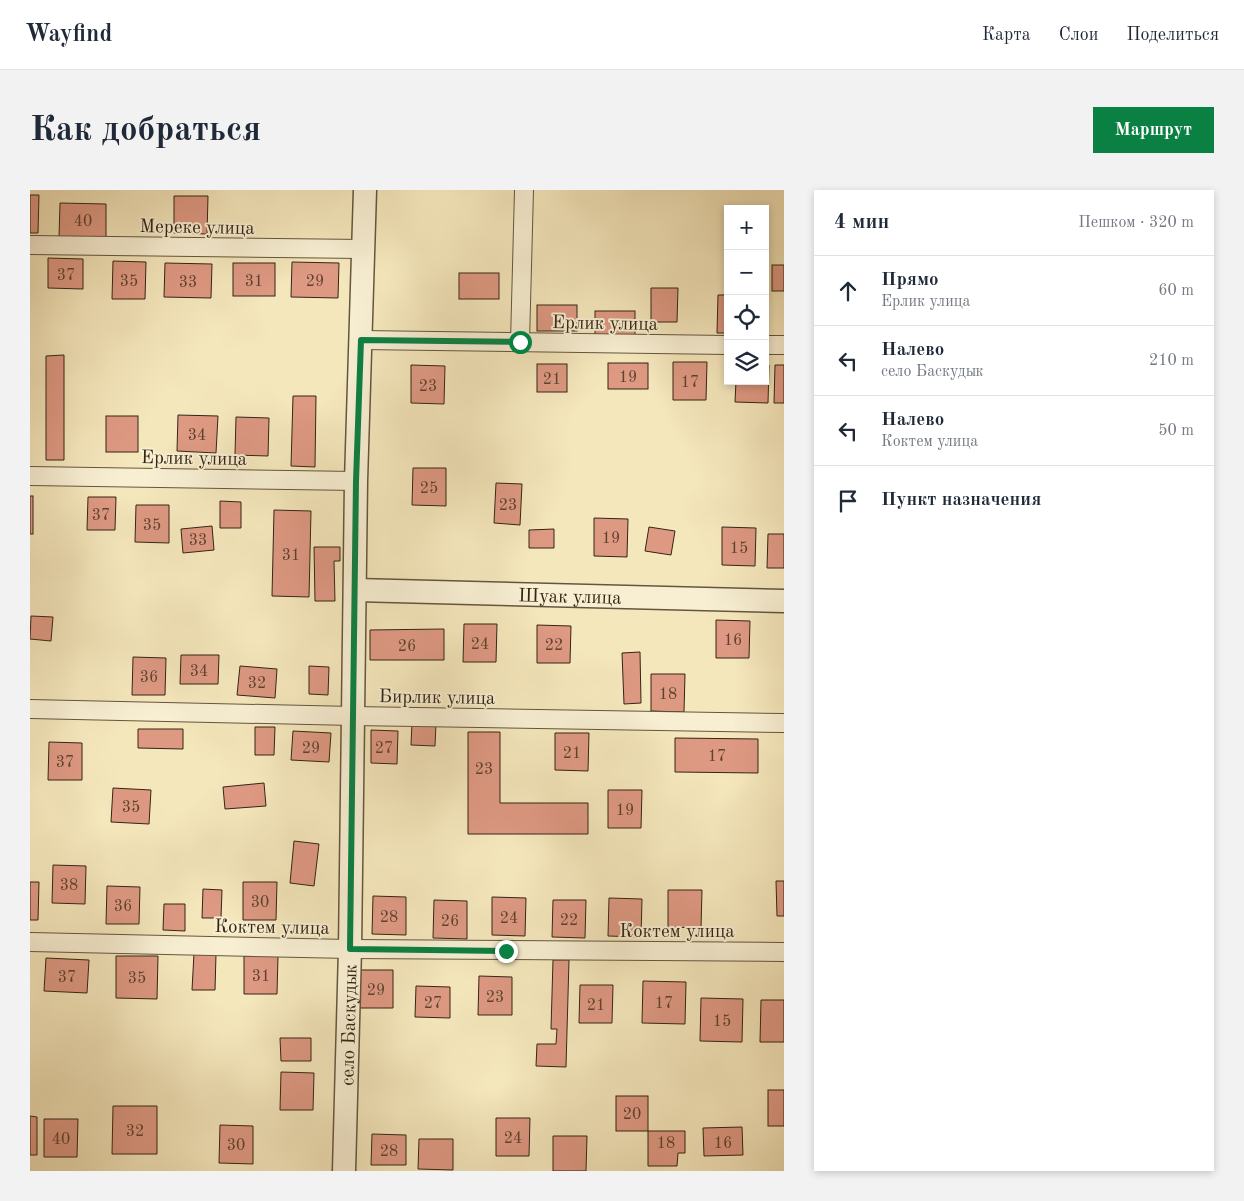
<!DOCTYPE html>
<html lang="ru">
<meta charset="utf-8">
<style>
:root{--surface:#fff;--page:#f2f2f3;--text:#1f2937;--muted:#747a83;--line:#e0e1e3;--accent:#0b8043}
body{margin:0;font-family:"Old Standard TT",serif;background:var(--page);color:var(--text)}
.controls{position:absolute;right:15px;top:15px;display:grid;overflow:hidden;border-radius:0px;box-shadow:0 2px 8px #0003}
.controls button{width:45px;height:45px;display:grid;place-items:center;padding:0;border:0;border-bottom:1px solid var(--line);background:var(--surface);color:var(--text);font:25px sans-serif}
.stop{position:absolute;width:15px;height:15px;margin:-11px;border:4px solid #0b8043;border-radius:50%;background:#fff}
.stop.end{background:#0b8043;border-color:#fff;box-shadow:0 1px 5px #0008}
.list{margin:0;padding:0;list-style:none}
h2{display:flex;justify-content:space-between;align-items:center;height:65px;margin:0;padding:0 20px;font-size:21px}
h2 small{font-size:16px;font-weight:400;color:var(--muted)}
.list li{display:grid;grid-template-columns:32px 1fr auto;gap:15px;align-items:center;box-sizing:border-box;height:70px;padding:0 20px;border-top:1px solid var(--line)}
.list b{display:block;font-size:19px;white-space:nowrap}
.list p{margin:0;font-size:16px;white-space:nowrap;color:var(--muted)}
.list em{font-size:16px;font-style:normal;color:var(--muted)}
.icon{flex:none;width:28px;height:28px;fill:none;stroke:currentColor;stroke-width:2;stroke-linecap:round;stroke-linejoin:round}
.map{position:relative;flex:none;width:754px;height:981px;overflow:hidden;border-radius:0px}
header{display:flex;align-items:center;gap:30px;box-sizing:border-box;height:70px;padding:0 25px;background:var(--surface);border-bottom:1px solid var(--line)}
header strong{font-size:24px}
nav{display:flex;gap:28px;margin-inline-start:auto;font-size:18px}
.intro{display:flex;align-items:center;justify-content:space-between;box-sizing:border-box;height:120px;padding:0 30px}
h1{margin:0;font-size:35px}
.button{padding:12px 22px;border-radius:0px;background:var(--accent);color:#fff;font-size:18px;font-weight:700}
main{display:flex;gap:30px;padding:0 30px}
aside{flex:1;background:var(--surface);border-radius:0px;box-shadow:0 2px 8px #0003}
.map>svg:first-child{display:block}
.building{fill:#de9983;stroke:#342513}
.lines{fill:none;stroke-linecap:round;stroke-linejoin:round}
.minor-casing{stroke:#64563d;stroke-width:20}
.tertiary-casing{stroke:#64563d;stroke-width:25}
.minor{stroke:#f8efd3;stroke-width:18}
.tertiary{stroke:#f8efd3;stroke-width:22}
.route{stroke:#0b8043;stroke-width:6}
.labels{text-anchor:middle;stroke-width:4;stroke-linejoin:round;paint-order:stroke}
.number-label{font-size:16px;fill:#5e422f}
.street-label{font-size:19px;fill:#342513;stroke:#f8efd3}
</style>
<header>
<strong>Wayfind</strong>
<nav><a>Карта</a><a>Слои</a><a>Поделиться</a></nav>
</header>
<div class="intro"><h1>Как добраться</h1><a class="button">Маршрут</a></div>
<main>
<div class="map">
<svg width="754" height="981" viewBox="0 0 754 981">
<rect width="100%" height="100%" fill="#f5e7bc"/>
<filter id="stains"><feTurbulence type="fractalNoise" baseFrequency=".004" numOctaves="4"/><feColorMatrix values="0 0 0 0 .2 0 0 0 0 .09 0 0 0 0 .02 0 0 0 .5 -.17"/></filter>
<radialGradient id="worn" r=".72"><stop offset=".6" stop-color="#630" stop-opacity="0"/><stop offset="1" stop-color="#630" stop-opacity=".3"/></radialGradient>
<g class="building">
<path d="M 0,5 L 9,5 L 8,43 L 0,43 Z"/>
<path d="M 144,6 L 178,6 L 177,44 L 144,43 Z"/>
<path d="M 30,13 L 76,14 L 76,48 L 29,47 Z"/>
<path d="M 18,68 L 53,69 L 53,99 L 18,98 Z"/>
<path d="M 83,71 L 116,72 L 115,109 L 82,109 Z"/>
<path d="M 262,72 L 309,73 L 308,108 L 261,107 Z"/>
<path d="M 135,73 L 182,74 L 181,108 L 134,107 Z"/>
<rect x="203" y="73" width="42" height="33"/>
<rect x="742" y="75" width="12" height="26"/>
<rect x="429" y="83" width="40" height="26"/>
<path d="M 621,98 L 648,98 L 647,132 L 621,132 Z"/>
<path d="M 688,105 L 698,105 L 698,143 L 687,143 Z"/>
<rect x="507" y="115" width="40" height="26"/>
<rect x="565" y="121" width="40" height="26"/>
<path d="M 34,165 L 34,270 L 16,270 L 16,166 Z"/>
<path d="M 643,172 L 677,172 L 676,210 L 643,210 Z"/>
<rect x="578" y="173" width="40" height="26"/>
<rect x="507" y="174" width="30" height="28"/>
<path d="M 381,175 L 415,176 L 414,214 L 381,213 Z"/>
<path d="M 735,175 L 739,175 L 738,213 L 705,212 L 706,191 L 735,191 Z"/>
<path d="M 745,175 L 754,175 L 754,213 L 744,213 Z"/>
<path d="M 263,206 L 286,206 L 285,277 L 261,276 Z"/>
<path d="M 148,225 L 188,226 L 186,263 L 147,261 Z"/>
<rect x="76" y="226" width="32" height="36"/>
<path d="M 206,227 L 239,228 L 238,266 L 205,265 Z"/>
<path d="M 383,278 L 416,278 L 416,316 L 382,315 Z"/>
<path d="M 466,293 L 492,294 L 490,335 L 464,333 Z"/>
<rect x="0" y="306" width="3" height="38"/>
<path d="M 58,307 L 86,307 L 85,340 L 57,340 Z"/>
<path d="M 190,311 L 211,312 L 211,338 L 190,338 Z"/>
<path d="M 106,315 L 139,315 L 139,353 L 105,352 Z"/>
<path d="M 244,320 L 281,321 L 279,407 L 242,406 Z"/>
<path d="M 564,328 L 598,329 L 597,367 L 564,366 Z"/>
<path d="M 182,336 L 184,360 L 153,363 L 151,339 Z"/>
<path d="M 619,337 L 645,341 L 641,365 L 615,361 Z"/>
<path d="M 692,337 L 726,338 L 725,376 L 692,375 Z"/>
<path d="M 524,339 L 524,358 L 499,358 L 499,340 Z"/>
<path d="M 738,344 L 754,344 L 754,378 L 737,378 Z"/>
<path d="M 284,357 L 310,357 L 310,371 L 304,371 L 305,411 L 285,411 Z"/>
<path d="M 1,426 L 23,427 L 21,451 L 0,449 Z"/>
<path d="M 686,430 L 720,431 L 719,468 L 686,468 Z"/>
<path d="M 434,434 L 467,434 L 466,472 L 433,472 Z"/>
<path d="M 507,435 L 541,436 L 540,473 L 507,473 Z"/>
<path d="M 414,439 L 414,470 L 340,470 L 340,440 Z"/>
<path d="M 610,462 L 611,513 L 594,514 L 592,463 Z"/>
<path d="M 151,465 L 189,465 L 188,494 L 150,494 Z"/>
<path d="M 103,467 L 136,468 L 135,505 L 102,505 Z"/>
<path d="M 210,476 L 247,479 L 245,508 L 207,505 Z"/>
<path d="M 279,476 L 299,477 L 298,505 L 279,504 Z"/>
<path d="M 621,484 L 655,484 L 654,522 L 621,521 Z"/>
<path d="M 382,532 L 406,533 L 405,556 L 381,555 Z"/>
<path d="M 225,537 L 245,537 L 244,565 L 225,565 Z"/>
<path d="M 108,539 L 153,539 L 153,559 L 108,558 Z"/>
<path d="M 341,540 L 368,541 L 367,574 L 341,573 Z"/>
<path d="M 263,541 L 301,543 L 299,572 L 261,570 Z"/>
<path d="M 438,542 L 470,542 L 470,613 L 558,613 L 558,644 L 438,644 Z"/>
<path d="M 525,543 L 559,543 L 558,581 L 525,580 Z"/>
<path d="M 645,548 L 728,549 L 728,583 L 645,582 Z"/>
<path d="M 19,552 L 52,553 L 52,590 L 18,590 Z"/>
<path d="M 234,593 L 236,616 L 195,619 L 193,597 Z"/>
<path d="M 83,598 L 121,600 L 119,634 L 81,632 Z"/>
<path d="M 578,600 L 612,600 L 611,638 L 578,638 Z"/>
<path d="M 264,651 L 289,654 L 284,696 L 260,693 Z"/>
<path d="M 23,675 L 56,676 L 55,714 L 22,713 Z"/>
<path d="M 746,691 L 754,691 L 754,726 L 747,726 Z"/>
<path d="M 0,692 L 9,692 L 8,730 L 0,730 Z"/>
<path d="M 213,692 L 247,692 L 246,730 L 213,730 Z"/>
<path d="M 77,696 L 110,697 L 109,734 L 76,734 Z"/>
<path d="M 173,699 L 192,700 L 191,728 L 172,728 Z"/>
<path d="M 638,700 L 672,700 L 671,738 L 638,737 Z"/>
<path d="M 343,706 L 376,707 L 376,745 L 342,744 Z"/>
<path d="M 462,707 L 496,708 L 495,746 L 462,745 Z"/>
<path d="M 579,708 L 612,709 L 611,747 L 578,746 Z"/>
<path d="M 404,710 L 437,711 L 437,749 L 403,748 Z"/>
<path d="M 523,710 L 556,710 L 555,748 L 522,747 Z"/>
<path d="M 134,714 L 155,714 L 155,741 L 133,740 Z"/>
<path d="M 164,763 L 186,764 L 185,800 L 162,800 Z"/>
<path d="M 86,766 L 128,766 L 127,809 L 86,808 Z"/>
<path d="M 214,766 L 248,766 L 247,804 L 214,804 Z"/>
<path d="M 16,768 L 59,770 L 57,803 L 14,801 Z"/>
<path d="M 523,770 L 539,770 L 536,877 L 506,876 L 507,854 L 526,854 L 527,839 L 521,839 Z"/>
<path d="M 330,780 L 363,780 L 363,818 L 329,818 Z"/>
<path d="M 449,786 L 482,787 L 482,825 L 448,825 Z"/>
<path d="M 613,791 L 656,792 L 655,834 L 612,833 Z"/>
<path d="M 550,795 L 583,795 L 582,833 L 549,833 Z"/>
<path d="M 386,796 L 420,797 L 420,828 L 385,827 Z"/>
<path d="M 671,808 L 713,809 L 712,852 L 670,851 Z"/>
<path d="M 731,810 L 754,810 L 754,852 L 730,852 Z"/>
<path d="M 250,848 L 281,848 L 281,871 L 251,871 Z"/>
<path d="M 251,882 L 284,883 L 283,920 L 250,920 Z"/>
<rect x="738" y="900" width="16" height="36"/>
<rect x="586" y="906" width="32" height="35"/>
<path d="M 83,916 L 127,916 L 127,964 L 82,964 Z"/>
<path d="M 0,926 L 7,927 L 7,965 L 0,965 Z"/>
<path d="M 466,928 L 500,928 L 499,966 L 466,966 Z"/>
<path d="M 14,929 L 48,929 L 47,967 L 14,967 Z"/>
<path d="M 190,935 L 223,936 L 223,974 L 189,973 Z"/>
<path d="M 712,937 L 713,965 L 674,966 L 673,938 Z"/>
<path d="M 618,941 L 655,941 L 655,963 L 648,963 L 647,976 L 618,976 Z"/>
<path d="M 342,944 L 376,945 L 376,975 L 341,975 Z"/>
<path d="M 523,946 L 557,946 L 556,981 L 523,981 Z"/>
<path d="M 389,949 L 423,949 L 423,980 L 388,979 Z"/>
</g>
<g class="lines">
<defs>
<g id="minor">
<path d="M 0,55 L 333,59"/>
<path d="M 331,150 L 698,155"/>
<path d="M 490,152 L 494,0"/>
<path d="M 735,155 L 754,155"/>
<path d="M 0,286 L 326,291"/>
<path d="M 0,519 L 323,526 L 754,533"/>
<path d="M 0,752 L 320,759 L 754,762"/>
</g>
<g id="tertiary">
<path id="s1" d="M 326,400 L 754,411"/>
<path id="s2" d="M 314,981 L 320,759 L 326,291 L 335,0"/>
</g>
</defs>
<use href="#minor" class="minor-casing"/>
<use href="#tertiary" class="tertiary-casing"/>
<use href="#minor" class="minor"/>
<use href="#tertiary" class="tertiary"/>
</g>
<g class="lines">
<path class="route" d="M 476,761 L 320,759 L 326,291 L 331,150 L 490,152"/>
</g>
<g class="labels">
<g class="number-label">
<text x="53" y="36">40</text>
<text x="36" y="90">37</text>
<text x="99" y="96">35</text>
<text x="224" y="96">31</text>
<text x="285" y="96">29</text>
<text x="158" y="97">33</text>
<text x="598" y="192">19</text>
<text x="522" y="194">21</text>
<text x="660" y="197">17</text>
<text x="398" y="201">23</text>
<text x="167" y="250">34</text>
<text x="399" y="303">25</text>
<text x="478" y="320">23</text>
<text x="71" y="330">37</text>
<text x="122" y="340">35</text>
<text x="581" y="353">19</text>
<text x="168" y="355">33</text>
<text x="709" y="363">15</text>
<text x="261" y="370">31</text>
<text x="703" y="455">16</text>
<text x="450" y="459">24</text>
<text x="524" y="460">22</text>
<text x="377" y="461">26</text>
<text x="169" y="486">34</text>
<text x="119" y="492">36</text>
<text x="227" y="498">32</text>
<text x="638" y="509">18</text>
<text x="281" y="563">29</text>
<text x="354" y="563">27</text>
<text x="542" y="568">21</text>
<text x="687" y="571">17</text>
<text x="35" y="577">37</text>
<text x="454" y="584">23</text>
<text x="101" y="622">35</text>
<text x="595" y="625">19</text>
<text x="39" y="700">38</text>
<text x="230" y="717">30</text>
<text x="93" y="721">36</text>
<text x="359" y="732">28</text>
<text x="479" y="733">24</text>
<text x="539" y="735">22</text>
<text x="420" y="736">26</text>
<text x="231" y="791">31</text>
<text x="37" y="792">37</text>
<text x="107" y="793">35</text>
<text x="346" y="805">29</text>
<text x="465" y="812">23</text>
<text x="403" y="818">27</text>
<text x="634" y="818">17</text>
<text x="566" y="820">21</text>
<text x="692" y="836">15</text>
<text x="602" y="929">20</text>
<text x="105" y="946">32</text>
<text x="483" y="953">24</text>
<text x="31" y="954">40</text>
<text x="636" y="958">18</text>
<text x="693" y="958">16</text>
<text x="206" y="960">30</text>
<text x="359" y="966">28</text>
</g>
<g class="street-label">
<text transform="translate(167 36) rotate(1)" y="7">Мереке улица</text>
<text transform="translate(575 132) rotate(1)" y="7">Ерлик улица</text>
<text transform="translate(164 267) rotate(1)" y="7">Ерлик улица</text>
<text dy="7" stroke="none"><textPath href="#s1" startOffset="214">Шуак улица</textPath></text>
<text transform="translate(407 506) rotate(1)" y="7">Бирлик улица</text>
<text transform="translate(242 736) rotate(1)" y="7">Коктем улица</text>
<text x="647" y="747">Коктем улица</text>
<text dy="7" stroke="none"><textPath href="#s2" startOffset="146">село Баскудык</textPath></text>
</g>
</g>
<rect width="100%" height="100%" filter="url(#stains)"/>
<rect width="100%" height="100%" fill="url(#worn)"/>
</svg>
<div class="controls">
<button>+</button>
<button>−</button>
<button><svg class="icon" aria-label="locate" viewBox="0 0 24 24"><circle cx="12" cy="12" r="6"/><path d="M12 2v4M12 18v4M2 12h4M18 12h4"/></svg></button>
<button><svg class="icon" aria-label="layers" viewBox="0 0 24 24"><path d="M12 4l9 5-9 5-9-5zM3 14l9 5 9-5"/></svg></button>
</div>
<div class="stop" style="left:490px;top:152px"></div>
<div class="stop end" style="left:476px;top:761px"></div>
</div>
<aside>
<h2>4 мин<small>Пешком · 320 m</small></h2>
<ul class="list">
<li><svg class="icon" aria-label="ahead" viewBox="0 0 24 24"><path d="M12 20V5M6 11l6-6 6 6"/></svg><div><b>Прямо</b><p>Ерлик улица</p></div><em>60 m</em></li>
<li><svg class="icon" aria-label="left" viewBox="0 0 24 24"><path d="M17 20v-9H6M10 6l-5 5 5 5"/></svg><div><b>Налево</b><p>село Баскудык</p></div><em>210 m</em></li>
<li><svg class="icon" aria-label="left" viewBox="0 0 24 24"><path d="M17 20v-9H6M10 6l-5 5 5 5"/></svg><div><b>Налево</b><p>Коктем улица</p></div><em>50 m</em></li>
<li><svg class="icon" aria-label="arrive" viewBox="0 0 24 24"><path d="M6 21V4h12l-3 4 3 4H6"/></svg><div><b>Пункт назначения</b></div></li>
</ul>
</aside>
</main>
